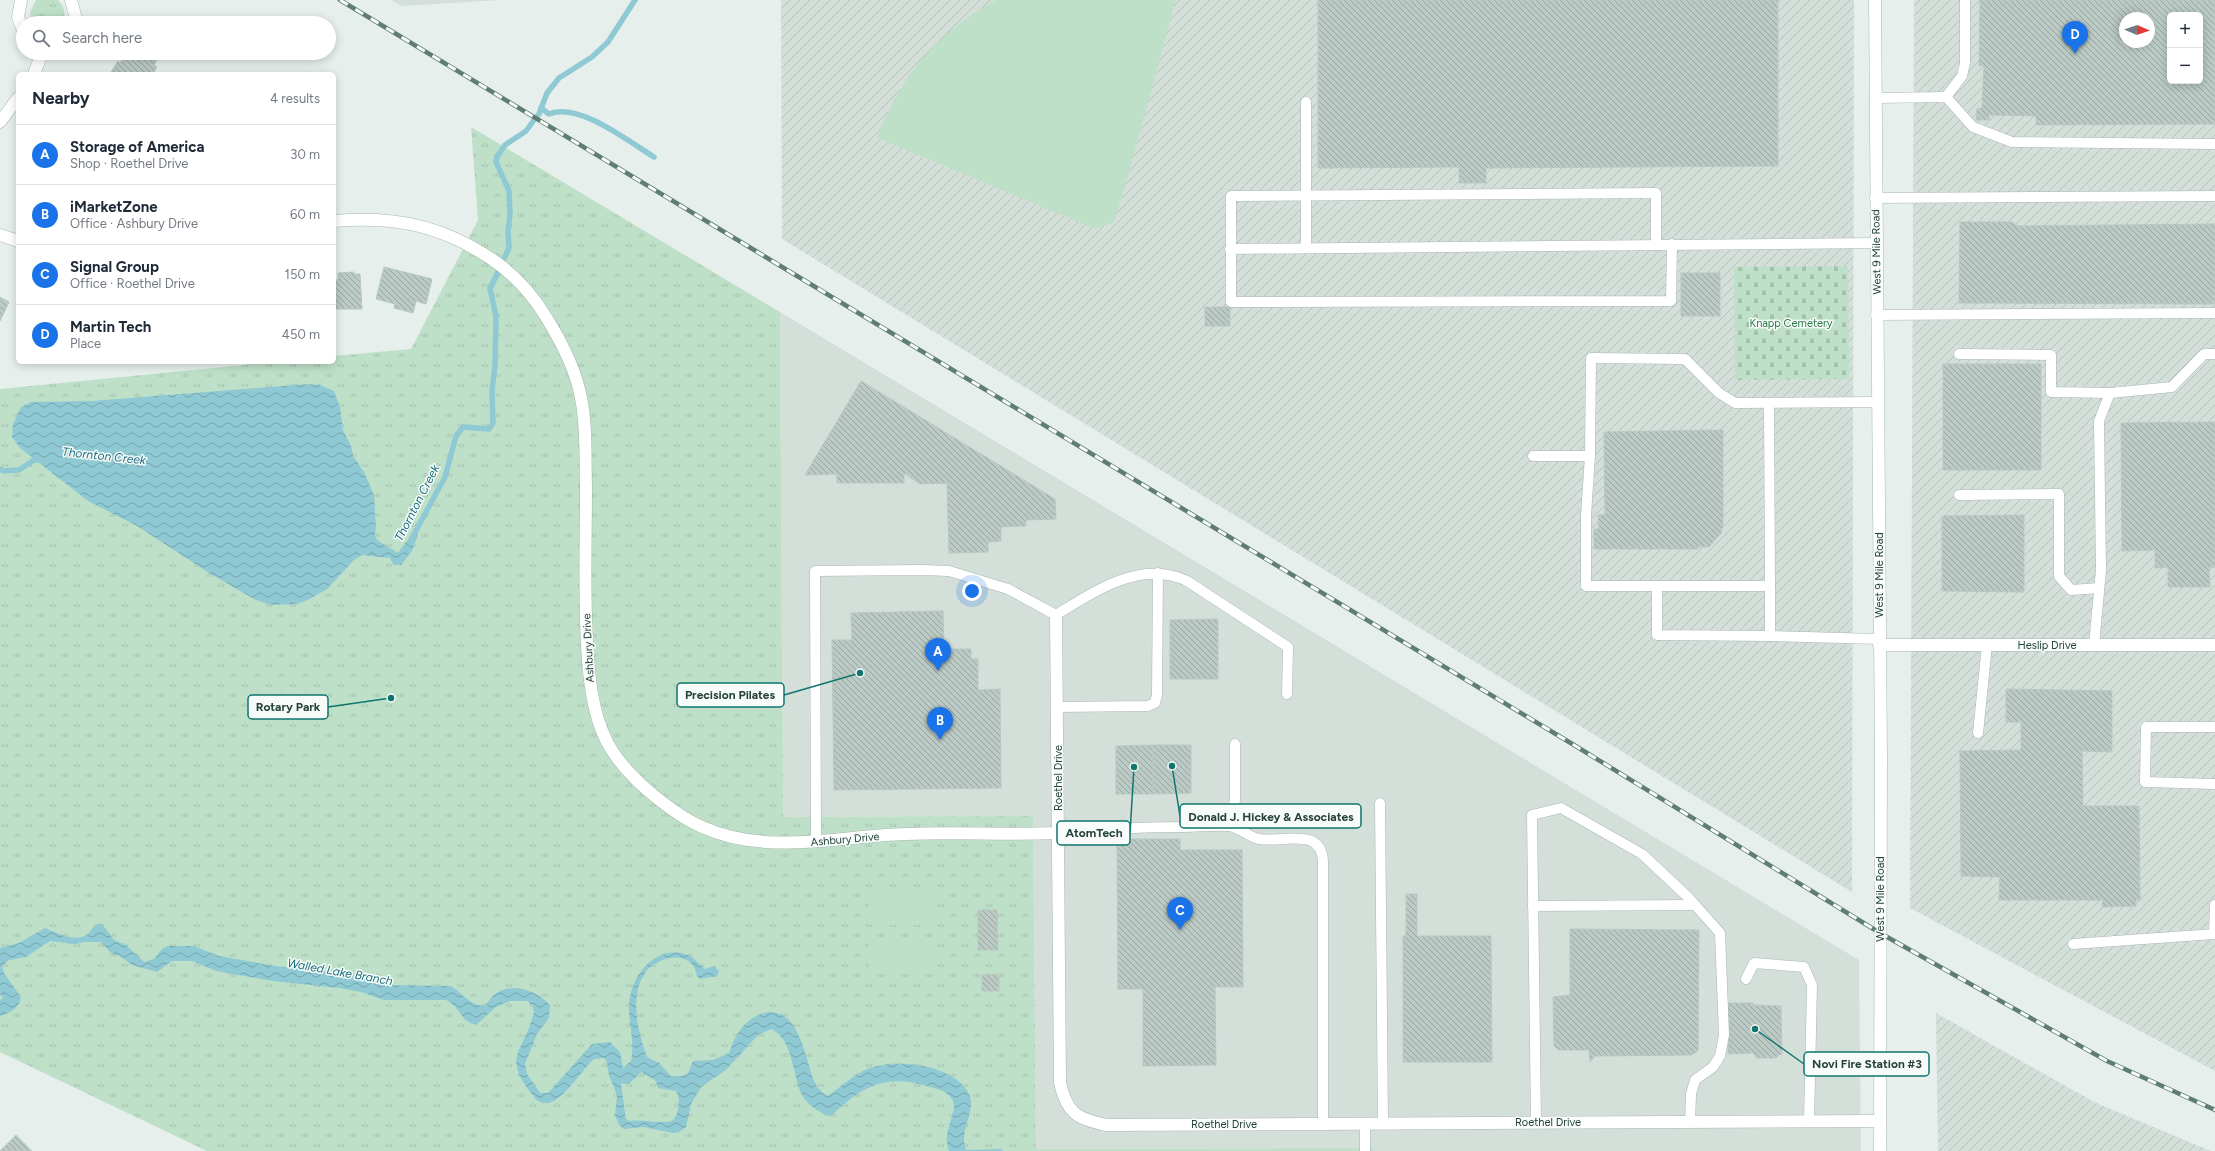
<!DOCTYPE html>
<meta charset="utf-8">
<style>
:root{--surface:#fff;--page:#f6f6f7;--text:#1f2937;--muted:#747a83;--line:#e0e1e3;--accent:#1a73e8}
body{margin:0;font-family:Figtree,sans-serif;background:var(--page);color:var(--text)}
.controls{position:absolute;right:12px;top:12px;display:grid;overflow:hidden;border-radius:6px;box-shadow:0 2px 10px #0003}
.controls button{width:36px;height:36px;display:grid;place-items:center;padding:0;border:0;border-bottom:1px solid var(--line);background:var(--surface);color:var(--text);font:20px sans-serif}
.compass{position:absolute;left:2119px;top:12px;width:36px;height:36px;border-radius:50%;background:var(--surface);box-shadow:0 2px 10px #0003;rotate:92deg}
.you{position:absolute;left:972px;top:591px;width:14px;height:14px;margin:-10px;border:3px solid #fff;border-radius:50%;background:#1a73e8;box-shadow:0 0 0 6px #1a73e833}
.badge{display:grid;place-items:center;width:26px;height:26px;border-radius:50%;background:var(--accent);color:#fff;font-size:13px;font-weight:700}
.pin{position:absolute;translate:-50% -33px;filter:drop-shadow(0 1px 2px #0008)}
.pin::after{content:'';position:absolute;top:21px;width:14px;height:12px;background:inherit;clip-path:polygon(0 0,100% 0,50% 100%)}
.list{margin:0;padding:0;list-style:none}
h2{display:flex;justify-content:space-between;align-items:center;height:52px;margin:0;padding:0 16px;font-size:17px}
h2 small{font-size:13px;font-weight:400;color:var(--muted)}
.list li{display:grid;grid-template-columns:26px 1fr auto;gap:12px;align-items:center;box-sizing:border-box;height:60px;padding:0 16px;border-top:1px solid var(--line)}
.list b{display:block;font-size:15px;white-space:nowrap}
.list p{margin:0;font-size:13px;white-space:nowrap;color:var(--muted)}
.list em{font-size:13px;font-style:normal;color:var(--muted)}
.icon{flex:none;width:22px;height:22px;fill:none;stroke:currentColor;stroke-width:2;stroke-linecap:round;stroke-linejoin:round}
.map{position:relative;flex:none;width:2215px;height:1151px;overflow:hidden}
.search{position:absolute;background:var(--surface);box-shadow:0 2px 10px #0003;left:16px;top:16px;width:320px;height:44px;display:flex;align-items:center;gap:10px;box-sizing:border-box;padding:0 14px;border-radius:22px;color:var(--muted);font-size:15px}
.panel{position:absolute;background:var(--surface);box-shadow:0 2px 10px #0003;left:16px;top:72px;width:320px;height:292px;border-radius:6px}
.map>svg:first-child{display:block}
.built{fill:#d4dfda}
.industrial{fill:url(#industrial-furrows);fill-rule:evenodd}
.grass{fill:url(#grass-tufts)}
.cemetery{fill:url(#cemetery-stones)}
.pitch{fill:#bfe0c8}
.water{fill:url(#water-waves);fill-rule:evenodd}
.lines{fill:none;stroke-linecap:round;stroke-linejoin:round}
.stream{stroke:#8ec9d4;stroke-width:5.5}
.building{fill:url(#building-back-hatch);stroke:#b8c9c2;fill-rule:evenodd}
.service-casing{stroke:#a8b8b2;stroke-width:11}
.minor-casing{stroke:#a8b8b2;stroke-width:13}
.tertiary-casing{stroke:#a8b8b2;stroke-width:13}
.service{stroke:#fff;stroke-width:10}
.minor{stroke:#fff;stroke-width:12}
.tertiary{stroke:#fff;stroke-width:12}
.rail-casing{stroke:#5f7d75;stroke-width:4.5}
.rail{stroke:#f7fbf9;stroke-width:3;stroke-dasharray:9;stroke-linecap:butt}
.labels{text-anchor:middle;stroke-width:3;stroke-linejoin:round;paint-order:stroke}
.street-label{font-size:11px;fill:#24423a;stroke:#f7fbf9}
.park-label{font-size:11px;fill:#2d7a4b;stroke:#f7fbf9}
.water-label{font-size:12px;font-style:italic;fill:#1c6f80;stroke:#f7fbf9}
.leader{fill:none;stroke:#0f766e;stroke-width:1.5}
.callout-dot{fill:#0f766e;stroke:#f7fbf9;stroke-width:1.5}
.callout{fill:#f7fbf9;stroke:#0f766e;stroke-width:1.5}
.callout-label{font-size:12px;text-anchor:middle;font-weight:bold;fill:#24423a}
</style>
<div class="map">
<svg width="2215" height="1151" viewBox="0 0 2215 1151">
<defs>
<pattern id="industrial-furrows" width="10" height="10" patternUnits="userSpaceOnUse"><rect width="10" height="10" fill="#d4dfda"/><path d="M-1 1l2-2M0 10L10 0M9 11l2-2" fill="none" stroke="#b6c1bc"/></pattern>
<pattern id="grass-tufts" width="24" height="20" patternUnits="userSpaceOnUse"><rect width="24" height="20" fill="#bfe0c8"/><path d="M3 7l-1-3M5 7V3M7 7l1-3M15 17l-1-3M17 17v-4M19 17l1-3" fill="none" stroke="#a4c1ad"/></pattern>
<pattern id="cemetery-stones" width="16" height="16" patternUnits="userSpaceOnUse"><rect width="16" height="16" fill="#bfe0c8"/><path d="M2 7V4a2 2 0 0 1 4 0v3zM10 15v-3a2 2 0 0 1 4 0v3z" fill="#a4c1ad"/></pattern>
<pattern id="water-waves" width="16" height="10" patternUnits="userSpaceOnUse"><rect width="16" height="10" fill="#8ec9d4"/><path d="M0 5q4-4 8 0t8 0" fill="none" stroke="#74a5ad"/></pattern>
<pattern id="building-back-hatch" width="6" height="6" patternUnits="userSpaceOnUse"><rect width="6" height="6" fill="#bbcac4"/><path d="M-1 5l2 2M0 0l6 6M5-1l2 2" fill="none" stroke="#98a6a0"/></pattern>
</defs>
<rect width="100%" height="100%" fill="#e6efeb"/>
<g class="built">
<path d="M 391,0 L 501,0 L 401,6 Z"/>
<path d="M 780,312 L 1859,960 L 1861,1151 L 1373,1151 L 1373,1148 L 1036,1149 L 1033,816 L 783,817 Z"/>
</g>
<g class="industrial">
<path d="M 781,0 L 1854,0 L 1852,892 L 782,239 Z"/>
<path d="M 1914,0 L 2215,0 L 2215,1071 L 1910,908 ZM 2170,15 L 2200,15 L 2200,81 L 2170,81 ZM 2125,18 L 2149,18 L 2149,42 L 2125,42 Z"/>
<path d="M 1936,1013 L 2096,1103 L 2211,1151 L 1938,1151 Z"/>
</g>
<g class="grass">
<path d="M 36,0 L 58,0 C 65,7 66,14 62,23 L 33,23 L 30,12 Z"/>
<path d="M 471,127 L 780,312 L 783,817 L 1033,816 L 1036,1149 L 1373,1148 L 1373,1151 L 207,1151 L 0,1052 L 0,389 L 273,362 L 334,362 L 334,356 L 411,349 L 478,220 Z"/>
</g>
<path class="cemetery" d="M 1848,266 L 1849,379 L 1735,380 L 1734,267 Z"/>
<g class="pitch">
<path d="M 996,0 L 1176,0 L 1123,194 L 1114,222 L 1096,229 L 877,138 C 900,76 938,31 996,0 Z"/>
<rect x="869" y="894" width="66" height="31"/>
<rect x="869" y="943" width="66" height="31"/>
</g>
<g class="water">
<path d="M 307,384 L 320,385 L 334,391 L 340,407 L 343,430 L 351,446 L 353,456 L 364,472 L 374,495 L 376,527 L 375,536 L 377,540 L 398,553 L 414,531 L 418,535 L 412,551 L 401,565 L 394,565 L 390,558 L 362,555 L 354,560 L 327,589 L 308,600 L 297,604 L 270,605 L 254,599 L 209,573 L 137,526 L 88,501 L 20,448 L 12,437 L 13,424 L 21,407 L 31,402 L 92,401 Z"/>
<path d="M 102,924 L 114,940 L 126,945 L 144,962 L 154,959 L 162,949 L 168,946 L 194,946 L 219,956 L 275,966 L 341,973 L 365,978 L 387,985 L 450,986 C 463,992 471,1008 486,1005 C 501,979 532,986 550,1005 L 549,1018 L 537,1034 L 525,1064 L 527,1074 L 540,1093 L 548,1093 L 592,1044 L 610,1042 L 620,1052 L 623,1068 L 631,1061 C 635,1044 629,1025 629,1008 C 629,978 654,943 688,955 C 695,958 699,965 705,969 L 714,966 L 719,971 L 717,976 L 700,979 L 697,976 C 693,949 658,955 645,973 C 629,996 638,1033 647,1057 L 659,1063 L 671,1076 L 682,1076 L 688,1073 L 693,1061 L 713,1060 L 729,1053 C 734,1038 742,1022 758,1015 C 800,999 804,1059 815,1083 C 818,1089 822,1092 827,1096 C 841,1087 854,1074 870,1068 C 898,1058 955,1065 969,1094 C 977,1113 958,1128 966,1150 L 1001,1149 L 1003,1151 L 949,1151 C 941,1131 958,1114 953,1101 C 949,1092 939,1089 930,1087 C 888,1073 863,1085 832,1115 L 827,1116 C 819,1111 808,1105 803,1097 C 792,1077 794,1039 771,1029 L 758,1035 L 726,1070 L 702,1086 L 691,1104 L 686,1127 L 679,1132 L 673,1133 L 643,1127 L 624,1129 L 619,1125 L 615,1115 L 617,1096 L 609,1075 L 606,1060 L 604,1058 L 594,1059 C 580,1072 571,1090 554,1101 C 548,1104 539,1104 535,1098 C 500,1056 523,1055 534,1012 L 533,1006 L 527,1001 L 510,1001 L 496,1007 L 476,1025 C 458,1020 462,1008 446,1000 L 384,1000 L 361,992 L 339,988 L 273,981 L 216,971 L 192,961 L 172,961 L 157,972 L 132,965 L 120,956 L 112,954 L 101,942 L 85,942 L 75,944 L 50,941 L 26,957 L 9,960 L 2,966 L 4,973 L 21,997 C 20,1007 9,1014 0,1016 L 0,1000 L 3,998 L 0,994 L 0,948 L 19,943 L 45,928 C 58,933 77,945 90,932 C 94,927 94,924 102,924 ZM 641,1072 L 655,1080 L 658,1088 L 676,1091 C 681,1098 679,1116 672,1121 C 657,1124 644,1119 629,1121 L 626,1119 L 621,1084 L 630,1083 Z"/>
</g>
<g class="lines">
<g class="stream">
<path d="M 541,108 L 549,114 C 579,102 628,141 654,157"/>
<path d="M 0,469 L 3,471 L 19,470 L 34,460 L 41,460"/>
<path d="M 412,538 L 445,477 L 456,436 L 463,427 L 489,429 L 493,423 L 492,391 L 495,365 L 496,316 L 490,289 L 509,248 L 508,232 L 510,214 L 509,191 L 496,162 L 497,157 L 505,145 L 526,131 L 534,120 L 539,114 L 547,93 L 559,78 L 592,57 L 608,42 L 635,0"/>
</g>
</g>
<g class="building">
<path d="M 1318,0 L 1778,0 L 1778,166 L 1486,168 L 1486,183 L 1459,183 L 1459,167 L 1318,168 Z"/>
<path d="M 1980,0 L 2215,0 L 2215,124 L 2036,125 L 2036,116 L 1989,115 L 1989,120 L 1976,120 L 1977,109 L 1982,108 L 1984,65 L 1979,66 ZM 2170,15 L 2200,15 L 2200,81 L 2170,81 ZM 2125,18 L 2149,18 L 2149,42 L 2125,42 Z"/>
<path d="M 126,53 L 161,53 L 154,65 L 157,67 L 153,74 L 115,74 L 111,72 L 118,61 L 120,63 Z"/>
<path d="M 1960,222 L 2012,222 L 2018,226 L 2215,224 L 2215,304 L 1959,303 Z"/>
<path d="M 384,267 L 432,279 L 426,304 L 416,301 L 413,313 L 394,308 L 395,304 L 376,299 Z"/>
<path d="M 354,272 L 354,274 L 360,274 L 362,309 L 334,309 L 334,280 L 338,280 L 338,273 Z"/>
<rect x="1681" y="273" width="39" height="43"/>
<path d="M 0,297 L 9,302 L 0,321 Z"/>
<rect x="1205" y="307" width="25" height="19"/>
<rect x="1943" y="364" width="98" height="106"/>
<path d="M 861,381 L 1055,499 L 1056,519 L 1026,520 L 1026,526 L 1001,527 L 1001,541 L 988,542 L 988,552 L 949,553 L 947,483 L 920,484 L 904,473 L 904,483 L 837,483 L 837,474 L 805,475 Z"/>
<path d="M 2215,422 L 2215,567 L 2209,567 L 2210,587 L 2168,587 L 2168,567 L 2155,568 L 2155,550 L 2122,551 L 2121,423 Z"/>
<path d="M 1723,430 L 1723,524 L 1721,533 L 1709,547 L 1698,547 L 1698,549 L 1594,549 L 1594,529 L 1599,529 L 1598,515 L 1605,515 L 1604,432 Z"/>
<path d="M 2024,515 L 2024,592 L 1942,591 L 1942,516 Z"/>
<path d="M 943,611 L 944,649 L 971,649 L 971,659 L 978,659 L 978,690 L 1000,689 L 1001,788 L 834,790 L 832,640 L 852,640 L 851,613 Z"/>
<path d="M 1218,619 L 1218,679 L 1170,679 L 1170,620 Z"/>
<path d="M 2006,689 L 2112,691 L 2112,752 L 2082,751 L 2083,806 L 2139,806 L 2140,900 L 2136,900 L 2136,906 L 2102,907 L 2103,900 L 1999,900 L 2000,877 L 1961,876 L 1960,751 L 2021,750 L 2021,722 L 2006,722 Z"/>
<path d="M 1153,745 L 1153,794 L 1116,794 L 1116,746 Z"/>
<path d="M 1153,745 L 1191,745 L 1191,793 L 1153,794 Z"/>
<path d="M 1117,839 L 1180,839 L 1180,850 L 1242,850 L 1243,987 L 1215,987 L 1216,1065 L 1143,1066 L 1143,989 L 1118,989 Z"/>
<path d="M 1406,894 L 1417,894 L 1417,936 L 1491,936 L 1492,1062 L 1403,1062 L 1403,936 L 1406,936 Z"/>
<path d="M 978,910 L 997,910 L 998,950 L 978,950 Z"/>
<path d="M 1570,929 L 1699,930 L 1698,1051 L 1691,1055 L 1595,1056 L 1590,1062 L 1589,1050 L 1559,1050 L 1554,1046 L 1553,997 L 1570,995 Z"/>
<path d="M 999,974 L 999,991 L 982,991 L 982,975 Z"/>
<path d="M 1728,1003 L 1753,1003 L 1755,1005 L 1781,1006 L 1782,1054 L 1778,1055 L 1776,1058 L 1757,1058 L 1753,1053 L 1728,1054 Z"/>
<path d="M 16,1135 L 32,1151 L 0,1151 Z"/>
</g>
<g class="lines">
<defs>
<g id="service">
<path d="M 1946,97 L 1962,76 L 1965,63 L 1965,0"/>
<path d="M 1875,98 L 1946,97 L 1973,127 L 2012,142 L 2215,144"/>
<path d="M 1875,198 L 2215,196"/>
<path d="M 1656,245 L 1656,193 L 1231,196 L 1231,302 L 1671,301 L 1672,244"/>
<path d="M 1306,248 L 1306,102"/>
<path d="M 1230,249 L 1876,243"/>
<path d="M 1876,315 L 2215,313"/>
<path d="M 1959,354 L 2051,355 L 2051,392 L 2110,393 L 2172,387 L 2204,354 L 2215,354"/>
<path d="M 1769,403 L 1770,586"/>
<path d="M 1533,456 L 1590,456"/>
<path d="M 1959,495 L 2059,494 L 2059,576 L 2071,590 L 2099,588"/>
<path d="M 1657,586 L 1657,635 L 1770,636 L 1770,586 L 1586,586 L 1586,515 L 1590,456 L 1591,358 L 1685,359 L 1719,393 L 1735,403 L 1877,402"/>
<path d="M 1770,636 L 1879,639"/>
<path d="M 2094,645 L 2101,570 L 2099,421 L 2110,393"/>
<path d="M 1057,707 L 1148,706 L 1155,703 L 1157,695 L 1158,573"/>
<path d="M 2215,727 L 2146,727 L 2145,782 L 2215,784"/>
<path d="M 1978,733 L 1987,645"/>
<path d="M 1380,803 L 1383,1123"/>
<path d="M 1230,826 L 1235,800 L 1235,744"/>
<path d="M 1058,833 C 1100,829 1141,827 1183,827 C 1198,827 1213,825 1228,826 C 1240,827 1248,837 1259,839 C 1283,843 1322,826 1323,862 L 1323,1123"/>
<path d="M 816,841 L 815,571 L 922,570 L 949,571 L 1008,589 L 1056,615 C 1095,591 1141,559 1187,581 L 1288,647 L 1287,694"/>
<path d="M 1533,906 L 1695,905"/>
<path d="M 2073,944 L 2214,934 L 2215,905"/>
<path d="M 1746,979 L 1754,963 L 1804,967 L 1812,985 L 1809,1121"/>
<path d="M 1536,1122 L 1532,815 L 1561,808 L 1642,854 L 1689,898 L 1720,933 L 1724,1035 L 1720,1056 L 1713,1067 L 1695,1080 L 1691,1094 L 1690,1122"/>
<path d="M 1365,1151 L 1365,1123"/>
</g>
<g id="minor">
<path d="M 21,0 L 18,17 L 23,30"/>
<path d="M 71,0 L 75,15 L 73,23"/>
<path d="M 34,74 L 42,53"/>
<path d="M 0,122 L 18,98"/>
<path d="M 334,221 C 394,216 440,225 490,258 C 513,273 532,294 546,317 C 561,341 576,370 581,398 C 587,427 585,457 586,486 C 586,539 584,592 587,645 C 589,678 592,712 607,742 C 620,766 641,786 662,802 C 675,812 688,821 702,827 C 767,856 838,836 905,834 C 956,832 1007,835 1058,833"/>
<path d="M 0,235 L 18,241"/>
<path d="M 1056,615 L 1060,1083 C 1067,1113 1077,1119 1106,1125 L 1879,1121"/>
<path d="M 1879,645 L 2215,645"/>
</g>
<path id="tertiary" d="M 1875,0 L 1881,758 L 1880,1151"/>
</defs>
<use href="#service" class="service-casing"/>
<use href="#minor" class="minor-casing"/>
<use href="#tertiary" class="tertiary-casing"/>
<use href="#service" class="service"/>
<use href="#minor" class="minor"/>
<use href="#tertiary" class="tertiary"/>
<defs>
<path id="rail" d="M 340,0 L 1574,745 L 1880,933 L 2107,1061 L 2215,1110"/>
</defs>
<use href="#rail" class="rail-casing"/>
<use href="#rail" class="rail"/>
</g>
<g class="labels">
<g class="street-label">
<text transform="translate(1876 252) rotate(-91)" y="4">West 9 Mile Road</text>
<text transform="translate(1879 575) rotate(-90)" y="4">West 9 Mile Road</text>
<text x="2047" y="649">Heslip Drive</text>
<text transform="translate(588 648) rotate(-93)" y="4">Ashbury Drive</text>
<text transform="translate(1058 778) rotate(-90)" y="4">Roethel Drive</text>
<text transform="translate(845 839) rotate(-5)" y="4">Ashbury Drive</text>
<text transform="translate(1880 899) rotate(-90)" y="4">West 9 Mile Road</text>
<text x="1548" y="1126">Roethel Drive</text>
<text x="1224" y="1128">Roethel Drive</text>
</g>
<g class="park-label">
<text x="1791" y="327">Knapp Cemetery</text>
</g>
<g class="water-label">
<text transform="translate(104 456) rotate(6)" y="4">Thornton Creek</text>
<text transform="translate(417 503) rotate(-63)" y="4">Thornton Creek</text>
<text transform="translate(340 972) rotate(10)" y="4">Walled Lake Branch</text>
</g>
</g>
<path class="leader" d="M860 673L784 695M391 698L328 707M1172 766L1180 816M1134 767L1130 833M1755 1029L1804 1064"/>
<g class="callout-dot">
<circle cx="860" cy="673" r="4"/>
<circle cx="391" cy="698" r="4"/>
<circle cx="1172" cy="766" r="4"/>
<circle cx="1134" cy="767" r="4"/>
<circle cx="1755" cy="1029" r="4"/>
</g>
<g class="callout">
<rect x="677" y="683" width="107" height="24" rx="4"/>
<rect x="248" y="695" width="80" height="24" rx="4"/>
<rect x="1180" y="804" width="181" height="24" rx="4"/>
<rect x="1057" y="821" width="73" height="24" rx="4"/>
<rect x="1804" y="1052" width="125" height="24" rx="4"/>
</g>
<g class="callout-label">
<text x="730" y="699">Precision Pilates</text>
<text x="288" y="711">Rotary Park</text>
<text x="1271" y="821">Donald J. Hickey &amp; Associates</text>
<text x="1094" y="837">AtomTech</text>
<text x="1867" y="1068">Novi Fire Station #3</text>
</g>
</svg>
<div class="controls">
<button>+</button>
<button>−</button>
</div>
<svg class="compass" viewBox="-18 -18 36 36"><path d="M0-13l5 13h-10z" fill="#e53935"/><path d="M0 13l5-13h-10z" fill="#747a83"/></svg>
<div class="you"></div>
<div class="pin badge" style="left:938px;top:671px">A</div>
<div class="pin badge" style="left:940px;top:740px">B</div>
<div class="pin badge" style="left:1180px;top:930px">C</div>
<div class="pin badge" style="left:2075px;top:54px">D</div>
<div class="search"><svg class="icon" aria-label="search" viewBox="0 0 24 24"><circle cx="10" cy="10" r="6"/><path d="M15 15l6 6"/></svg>Search here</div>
<section class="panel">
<h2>Nearby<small>4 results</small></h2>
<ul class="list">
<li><span class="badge">A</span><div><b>Storage of America</b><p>Shop · Roethel Drive</p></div><em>30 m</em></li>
<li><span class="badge">B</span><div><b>iMarketZone</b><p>Office · Ashbury Drive</p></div><em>60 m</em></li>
<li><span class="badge">C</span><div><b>Signal Group</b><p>Office · Roethel Drive</p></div><em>150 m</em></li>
<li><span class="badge">D</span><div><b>Martin Tech</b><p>Place</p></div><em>450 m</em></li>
</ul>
</section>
</div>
